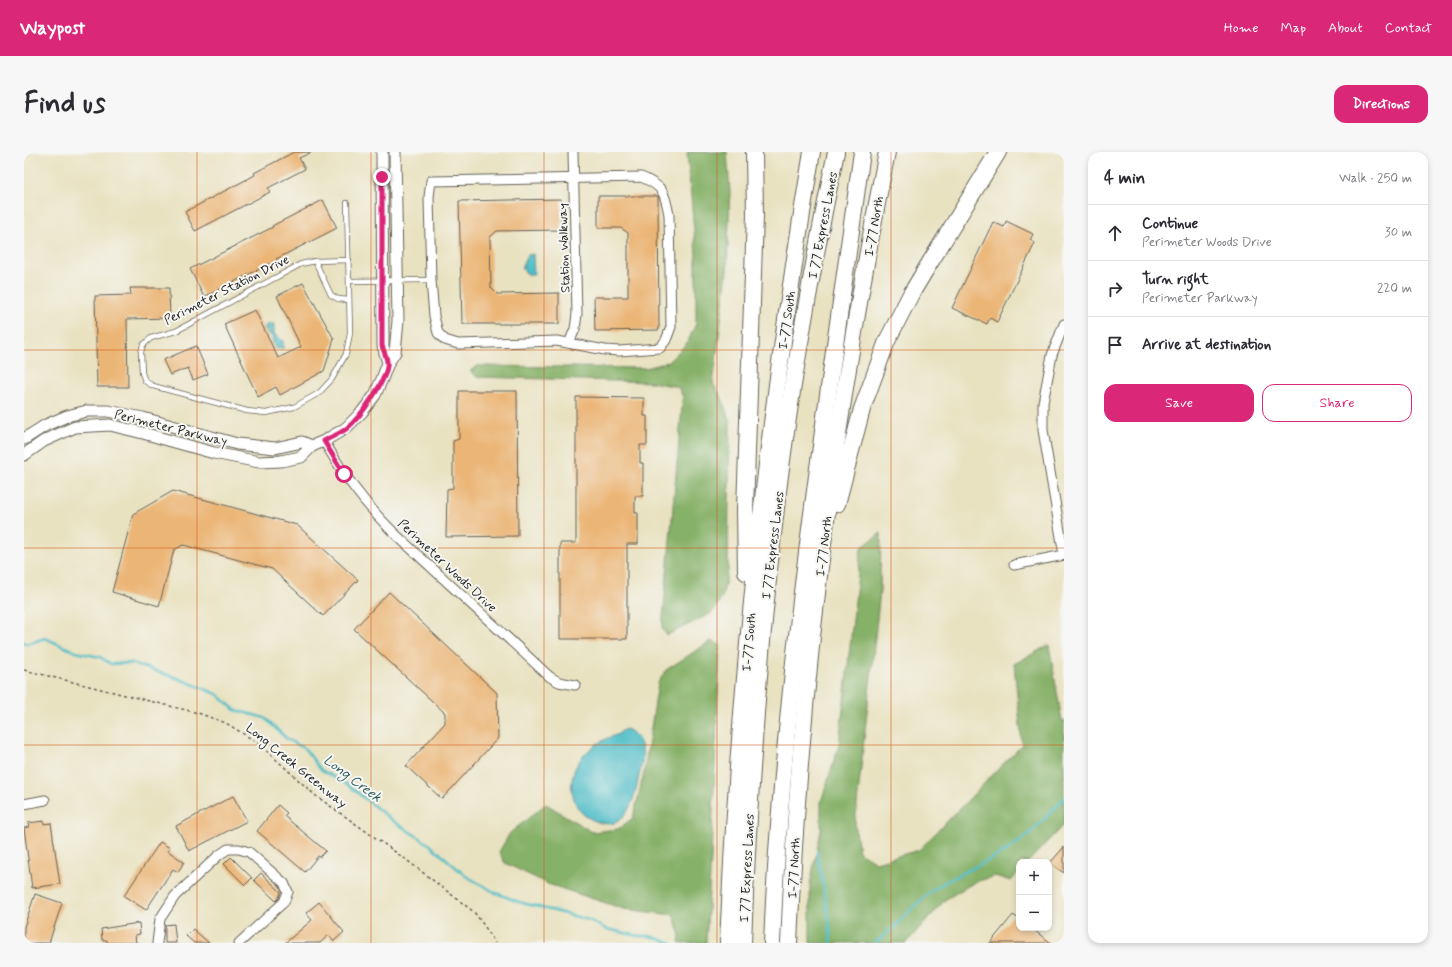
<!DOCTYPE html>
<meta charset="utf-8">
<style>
:root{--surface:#fff;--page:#f7f7f7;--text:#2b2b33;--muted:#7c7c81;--line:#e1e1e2;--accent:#db2777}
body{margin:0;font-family:Mynerve,sans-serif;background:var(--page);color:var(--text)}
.controls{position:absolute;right:12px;bottom:12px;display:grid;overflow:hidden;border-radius:8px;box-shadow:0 2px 6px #0003}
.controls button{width:36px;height:36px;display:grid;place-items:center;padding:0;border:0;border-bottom:1px solid var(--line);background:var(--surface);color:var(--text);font:20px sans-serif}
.stop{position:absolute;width:12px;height:12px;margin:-9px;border:3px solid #db2777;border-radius:50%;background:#fff}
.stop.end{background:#db2777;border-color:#fff;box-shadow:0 1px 4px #0008}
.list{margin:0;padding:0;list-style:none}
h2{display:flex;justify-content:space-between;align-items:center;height:52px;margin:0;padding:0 16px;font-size:17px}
h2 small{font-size:13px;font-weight:400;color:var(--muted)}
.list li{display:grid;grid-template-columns:26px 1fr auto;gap:12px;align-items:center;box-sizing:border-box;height:56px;padding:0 16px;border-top:1px solid var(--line)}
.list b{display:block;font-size:15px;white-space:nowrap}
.list p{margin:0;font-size:13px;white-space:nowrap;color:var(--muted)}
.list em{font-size:13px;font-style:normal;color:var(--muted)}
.actions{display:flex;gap:8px;padding:12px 16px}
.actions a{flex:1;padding:9px 0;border:1px solid var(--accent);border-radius:12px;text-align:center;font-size:14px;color:var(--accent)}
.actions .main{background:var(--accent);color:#fff}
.icon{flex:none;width:22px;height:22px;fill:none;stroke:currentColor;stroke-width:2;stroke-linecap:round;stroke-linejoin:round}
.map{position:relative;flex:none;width:1040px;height:791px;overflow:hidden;border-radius:12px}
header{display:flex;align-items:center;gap:24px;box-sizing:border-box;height:56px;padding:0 20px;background:var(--accent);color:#fff}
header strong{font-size:19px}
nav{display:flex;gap:22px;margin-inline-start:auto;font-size:14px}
.intro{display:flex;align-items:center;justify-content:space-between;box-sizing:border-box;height:96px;padding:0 24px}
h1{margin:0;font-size:28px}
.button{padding:10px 18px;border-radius:12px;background:var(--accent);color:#fff;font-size:14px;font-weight:700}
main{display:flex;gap:24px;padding:0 24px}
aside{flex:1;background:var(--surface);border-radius:12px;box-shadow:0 2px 6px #0003}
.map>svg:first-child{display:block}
.forest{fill:#86b168;stroke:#516642}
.water{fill:#4fbdc7;stroke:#366c72}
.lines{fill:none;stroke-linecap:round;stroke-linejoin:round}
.stream{stroke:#4fbdc7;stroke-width:2.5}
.building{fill:#ebb576}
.service-casing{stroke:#646156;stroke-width:6}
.minor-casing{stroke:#646156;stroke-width:11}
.tertiary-casing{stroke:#646156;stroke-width:13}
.motorway-casing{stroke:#646156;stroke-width:18}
.path{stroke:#646156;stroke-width:1.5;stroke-dasharray:3 3;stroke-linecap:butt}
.service{stroke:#fff;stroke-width:4.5}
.minor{stroke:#fff;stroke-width:9}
.tertiary{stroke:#fff;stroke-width:11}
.motorway{stroke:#fff;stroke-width:16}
.route{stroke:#db2777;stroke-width:5}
.grid{fill:none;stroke:#d4530e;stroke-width:1;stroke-opacity:0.55}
.labels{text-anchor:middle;stroke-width:4;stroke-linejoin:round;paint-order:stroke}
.street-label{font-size:13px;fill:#1c1c1c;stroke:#f6f6f2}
.water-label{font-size:14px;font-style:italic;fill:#305c60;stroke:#f6f6f2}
</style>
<header>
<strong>Waypost</strong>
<nav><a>Home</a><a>Map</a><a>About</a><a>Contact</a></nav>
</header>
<div class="intro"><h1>Find us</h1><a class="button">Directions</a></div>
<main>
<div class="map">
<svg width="1040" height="791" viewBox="0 0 1040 791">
<rect width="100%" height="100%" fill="#f6f6f2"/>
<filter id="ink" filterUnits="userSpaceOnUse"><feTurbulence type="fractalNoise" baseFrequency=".025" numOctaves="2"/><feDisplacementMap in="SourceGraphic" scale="8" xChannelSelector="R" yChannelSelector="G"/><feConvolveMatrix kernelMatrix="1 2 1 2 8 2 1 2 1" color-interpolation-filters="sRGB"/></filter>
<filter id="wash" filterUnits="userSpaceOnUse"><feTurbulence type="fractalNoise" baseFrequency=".012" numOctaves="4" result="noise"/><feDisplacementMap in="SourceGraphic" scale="16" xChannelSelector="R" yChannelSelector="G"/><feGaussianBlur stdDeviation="0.9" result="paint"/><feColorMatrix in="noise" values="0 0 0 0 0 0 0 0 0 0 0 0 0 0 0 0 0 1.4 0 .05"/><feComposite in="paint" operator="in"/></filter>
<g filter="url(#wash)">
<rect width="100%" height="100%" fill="#e9e2c1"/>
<g class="forest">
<path d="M 663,0 L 703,0 L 706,40 L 703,120 L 689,232 L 697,244 L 706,270 L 704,419 L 698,446 L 688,461 L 643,483 L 638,477 L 659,245 L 654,235 L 628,230 L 453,225 L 446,219 L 454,214 L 622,216 L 644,210 L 663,191 L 672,172 L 672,102 Z"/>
<path d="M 857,381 L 856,439 L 831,671 L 835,700 L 852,710 L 895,698 L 998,593 L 990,512 L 1025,493 L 1038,569 L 1040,569 L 1040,672 L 1004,710 L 995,710 L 995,720 L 987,729 L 971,724 L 951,730 L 922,747 L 882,791 L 786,791 L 786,732 L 797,678 L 797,650 L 815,593 L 837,396 Z"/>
<path d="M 687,489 L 696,493 L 687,706 L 682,791 L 655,791 L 656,784 L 650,763 L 600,757 L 524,732 L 481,711 L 475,700 L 486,681 L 522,652 L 568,680 L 594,677 L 609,666 L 620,621 L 634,531 L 642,518 Z"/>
</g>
<g class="water">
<path d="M 509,102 L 510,123 C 495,122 497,112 504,103 Z"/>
<path d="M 244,172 L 250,172 L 250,182 L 259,189 L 259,196 L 253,197 L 249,190 L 248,185 L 240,176 Z"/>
<path d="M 602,577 C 610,579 617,589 618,597 C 620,606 617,616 615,624 C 610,649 601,685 567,667 C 558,663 553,657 550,647 C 541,622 558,599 580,588 C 585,585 590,584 594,582 C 597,580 598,578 602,577 Z"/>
</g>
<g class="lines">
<g class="stream">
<path d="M 0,490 L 3,492 L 21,486 L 52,500 L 76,505 L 87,512 L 107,511 L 153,526 L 193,542 L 211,558 L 241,566 L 263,587 L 281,597 L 297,618 L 324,633 L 369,669 L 405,692 L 442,724 L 472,741 L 495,750 L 565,768 L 582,777 L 615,784 L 626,784 L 647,791"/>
<path d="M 793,699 C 797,729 806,761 807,791"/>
<path d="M 851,791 C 858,785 865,780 872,773 C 884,761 895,748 909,738 C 935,720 966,711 992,692 C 1010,679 1025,663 1040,646"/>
</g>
</g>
<g id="blocks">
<g class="building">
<path d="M 270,0 L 288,0 L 275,6 L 281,17 L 244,36 L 246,40 L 171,79 L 161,60 L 231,23 L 230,21 Z"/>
<path d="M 574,44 L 634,44 L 635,178 L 571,179 L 570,145 L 604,145 L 604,81 L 597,76 L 574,76 Z"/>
<path d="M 537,47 L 537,78 L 473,79 L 466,85 L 467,136 L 473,142 L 535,141 L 535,172 L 438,172 L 435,49 Z"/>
<path d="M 299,48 L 313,76 L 252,107 L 253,108 L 180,145 L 166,117 L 249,75 L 248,74 Z"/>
<path d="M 982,69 L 1009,82 L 1006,88 L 1011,91 L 973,170 L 966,166 L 963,172 L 928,156 L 969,70 L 980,75 Z"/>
<path d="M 279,131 L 310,187 L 300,219 L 256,243 L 252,235 L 234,245 L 200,172 L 231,158 L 254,206 L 277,195 L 253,144 Z"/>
<path d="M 106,136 L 145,136 L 146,166 L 103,167 L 104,235 L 73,235 L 71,144 L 107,143 Z"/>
<path d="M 172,194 L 184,222 L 169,228 L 164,216 L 146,223 L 139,208 Z"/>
<path d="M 435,239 L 493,239 L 494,384 L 422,385 L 423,337 L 429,336 L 429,289 L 435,287 Z"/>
<path d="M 552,245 L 620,246 L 620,264 L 623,264 L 623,293 L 616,293 L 616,311 L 619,311 L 619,344 L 611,344 L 611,361 L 614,361 L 614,392 L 603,392 L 603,487 L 536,487 L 536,391 L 552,391 Z"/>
<path d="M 149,339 L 273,373 L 334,428 L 299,464 L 248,417 L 159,393 L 150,398 L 135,454 L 88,440 L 109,362 Z"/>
<path d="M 365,440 L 473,541 L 474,586 L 418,647 L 382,614 L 421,571 L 421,561 L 330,477 Z"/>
<path d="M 209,644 L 223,669 L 165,699 L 152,674 Z"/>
<path d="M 254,653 L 263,661 L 260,664 L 302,699 L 296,705 L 294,704 L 281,720 L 233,679 Z"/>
<path d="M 20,669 L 20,672 L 27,671 L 36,732 L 8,736 L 0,676 L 5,675 L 4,671 Z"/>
<path d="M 136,690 L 146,696 L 144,699 L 160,710 L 154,720 L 149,717 L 122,758 L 100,744 Z"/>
<path d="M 1040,695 L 1040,721 L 1026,711 Z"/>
<path d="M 207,705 L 228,726 L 221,733 L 200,712 Z"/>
<path d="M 237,721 L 257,740 L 255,746 L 252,749 L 230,728 Z"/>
<path d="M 11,742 L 38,751 L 25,791 L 0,791 L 0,775 Z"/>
<path d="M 295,750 L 320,780 L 310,789 L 305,783 L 296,791 L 261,791 L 288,768 L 282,761 Z"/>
<path d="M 989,763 L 995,767 L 995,776 L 1007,776 L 1027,791 L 966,791 Z"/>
<path d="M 115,771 L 116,782 L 111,783 L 112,791 L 83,791 L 83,788 L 78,788 L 77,777 Z"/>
<path d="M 150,772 L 152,791 L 141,791 L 141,773 Z"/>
<path d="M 169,777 L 185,791 L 170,791 L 162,784 Z"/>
</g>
</g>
</g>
<g filter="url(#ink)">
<use href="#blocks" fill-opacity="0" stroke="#646156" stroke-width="1"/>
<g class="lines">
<defs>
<g id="service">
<path d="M 323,51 L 326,181 L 322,202 L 308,227 L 295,241 L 270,255 L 242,261 L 223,259 L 129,234 L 121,229 L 118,221 L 117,200 L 119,193 L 127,186 L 152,179 L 277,112 L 291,109 L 325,108"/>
<path d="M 291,109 L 307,143 L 314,147 L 325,148"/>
<path d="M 325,129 L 407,128"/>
</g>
<g id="minor">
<path d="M 617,25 C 639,34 641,40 645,63 L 647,175 L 642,188 L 636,196 L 595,199 L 581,198 L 533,189 L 434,192 L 421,188 L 414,181 L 410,164 L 407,128 L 405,45 L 407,29 Z"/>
<path d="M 1040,172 L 1028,203 L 1019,251 L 1019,278 L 1040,403"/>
<path d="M 545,191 L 551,177 L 553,162 L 549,0"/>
<path d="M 300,289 C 321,325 339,350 369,380 L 526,525 L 535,530 L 551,533"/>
<path d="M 990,413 L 1040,403"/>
<path d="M 0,652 L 21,648"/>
<path d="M 133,791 L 136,767 L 151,744 L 195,703 L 204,697 L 215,697 L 225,700 L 260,731 L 264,740 L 260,750 L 215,791"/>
</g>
<g id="tertiary">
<path d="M 358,0 L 359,194 L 364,211"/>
<path d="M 0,287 L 22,273 L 43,264 L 63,259 L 84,259 L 119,266 L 213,292 L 251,296 L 278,290 L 288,294"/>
<path d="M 0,303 L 20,289 L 51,275 L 86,273 L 119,281 L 190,301 L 235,310 L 257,309 L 277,305 L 288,294 L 300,289 L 322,276 L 338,260 L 351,243 L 358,227 L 364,211 L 371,200 L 374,169 L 371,0"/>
</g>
<g id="motorway">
<path d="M 813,352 L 838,257 L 863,189 L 887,142 L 902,117 L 974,0"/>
<path d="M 722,420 L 721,358 L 731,63 L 730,0"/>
<path d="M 704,791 C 715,526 744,262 788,0"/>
<path d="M 719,791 C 725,629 737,468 758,308 C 772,205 791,102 812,0"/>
<path d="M 748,791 C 759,526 802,263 838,0"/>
<path d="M 765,791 C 776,525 811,261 863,0"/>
</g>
</defs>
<use href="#service" class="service-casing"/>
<use href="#minor" class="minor-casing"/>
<use href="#tertiary" class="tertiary-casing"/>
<use href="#motorway" class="motorway-casing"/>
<path class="path" d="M 0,518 L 174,561 L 202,571 L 234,591 L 292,644 L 380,706 L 450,760 L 461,775 L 471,791"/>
<use href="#service" class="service"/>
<use href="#minor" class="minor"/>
<use href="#tertiary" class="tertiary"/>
<use href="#motorway" class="motorway"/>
</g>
</g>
<g class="lines" filter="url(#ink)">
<path class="route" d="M 320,322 L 300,289 C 307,285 315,282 322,277 C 335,267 366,225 363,209 C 362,204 360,199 358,194 L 358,25"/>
</g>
<path class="grid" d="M 173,0 L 173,791M 347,0 L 347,791M 520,0 L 520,791M 693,0 L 693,791M 867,0 L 867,791M 0,198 L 1040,198M 0,396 L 1040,396M 0,593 L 1040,593"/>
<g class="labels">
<g class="street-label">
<text transform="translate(798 73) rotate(-79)" y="5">I 77 Express Lanes</text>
<text transform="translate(849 74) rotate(-80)" y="5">I-77 North</text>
<text transform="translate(539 96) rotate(-92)" y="5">Station Walkway</text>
<text transform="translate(202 137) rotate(-27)" y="5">Perimeter Station Drive</text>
<text transform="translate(762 168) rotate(-82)" y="5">I-77 South</text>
<text transform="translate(147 275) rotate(14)" y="5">Perimeter Parkway</text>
<text transform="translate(748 393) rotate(-83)" y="5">I 77 Express Lanes</text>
<text transform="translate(799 394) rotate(-83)" y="5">I-77 North</text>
<text transform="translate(424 413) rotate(43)" y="5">Perimeter Woods Drive</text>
<text transform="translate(724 490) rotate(-85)" y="5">I-77 South</text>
<text transform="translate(273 613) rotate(39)" y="5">Long Creek Greenway</text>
<text transform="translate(722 716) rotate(-87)" y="5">I 77 Express Lanes</text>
<text transform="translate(769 716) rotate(-87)" y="5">I-77 North</text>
</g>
<g class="water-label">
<text transform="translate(329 626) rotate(37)" y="5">Long Creek</text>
</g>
</g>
</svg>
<div class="controls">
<button>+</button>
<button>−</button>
</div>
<div class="stop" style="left:320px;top:322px"></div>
<div class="stop end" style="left:358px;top:25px"></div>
</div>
<aside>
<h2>4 min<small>Walk · 250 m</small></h2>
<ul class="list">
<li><svg class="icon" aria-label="ahead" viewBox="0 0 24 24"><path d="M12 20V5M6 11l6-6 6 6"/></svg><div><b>Continue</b><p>Perimeter Woods Drive</p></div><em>30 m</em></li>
<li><svg class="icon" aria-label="right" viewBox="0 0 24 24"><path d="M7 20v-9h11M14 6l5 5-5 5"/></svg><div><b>Turn right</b><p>Perimeter Parkway</p></div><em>220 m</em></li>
<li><svg class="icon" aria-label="arrive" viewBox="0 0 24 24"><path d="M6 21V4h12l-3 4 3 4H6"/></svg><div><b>Arrive at destination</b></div></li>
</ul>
<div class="actions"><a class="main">Save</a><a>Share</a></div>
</aside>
</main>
